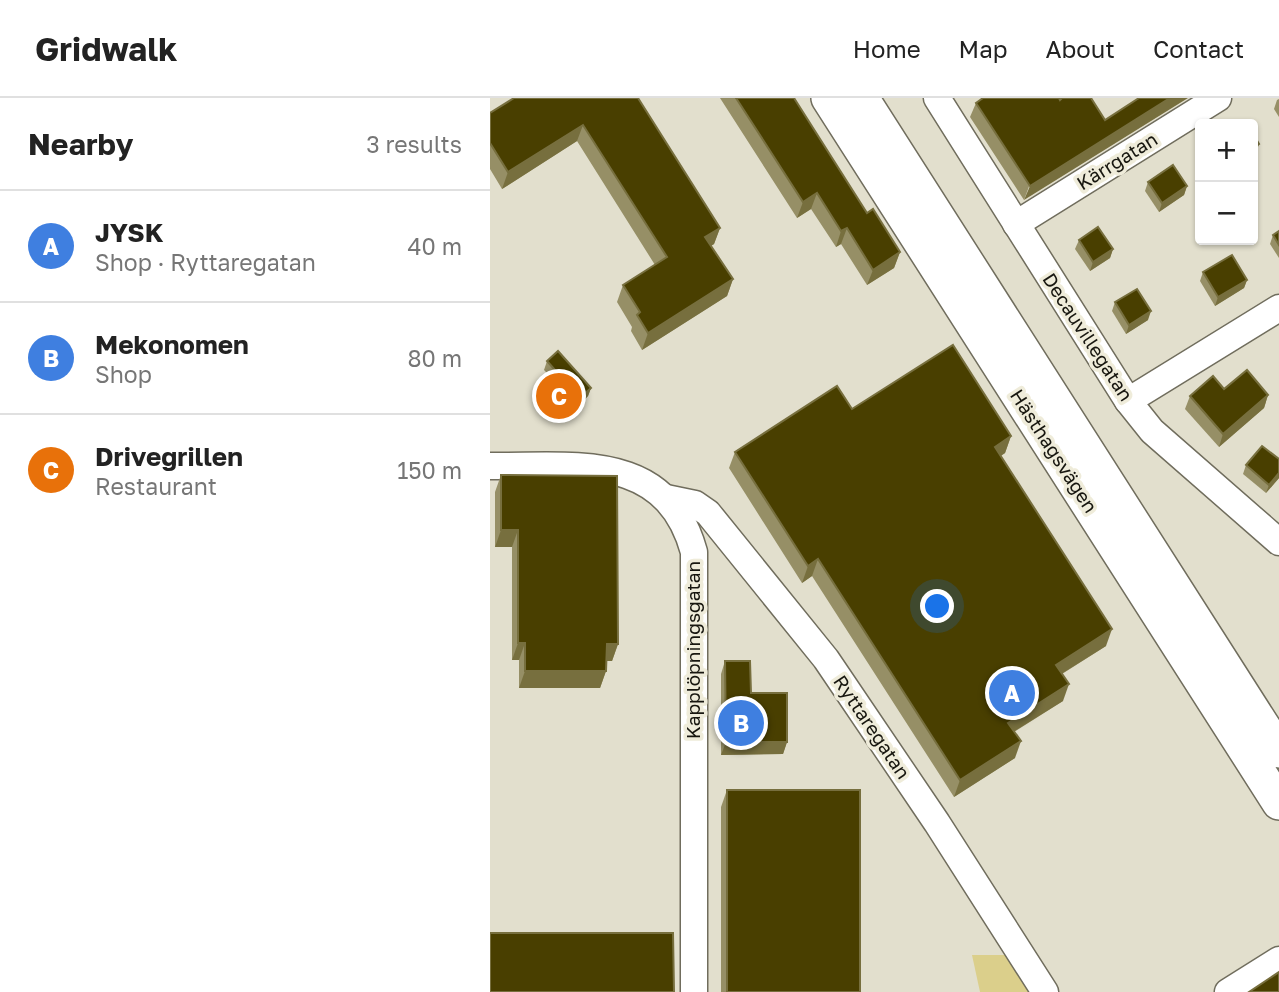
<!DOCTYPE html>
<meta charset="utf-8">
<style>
:root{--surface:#fff;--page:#f2f2f2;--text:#222;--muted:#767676;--line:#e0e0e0;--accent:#db2777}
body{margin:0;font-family:"Golos Text",sans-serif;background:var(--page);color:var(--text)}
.controls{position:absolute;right:21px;top:21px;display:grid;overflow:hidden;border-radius:7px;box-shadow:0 2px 5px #0004}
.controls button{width:63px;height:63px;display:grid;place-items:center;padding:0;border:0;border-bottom:2px solid var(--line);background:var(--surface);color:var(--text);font:35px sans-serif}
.you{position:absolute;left:448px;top:509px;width:24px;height:24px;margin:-18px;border:5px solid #fff;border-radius:50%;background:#1a73e8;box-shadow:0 0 0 10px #1a73e833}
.badge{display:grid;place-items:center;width:46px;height:46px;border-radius:50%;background:var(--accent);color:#fff;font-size:23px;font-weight:700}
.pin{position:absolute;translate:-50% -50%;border:4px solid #fff;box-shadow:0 2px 7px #0006}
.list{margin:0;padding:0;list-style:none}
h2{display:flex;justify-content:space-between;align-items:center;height:91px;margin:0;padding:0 28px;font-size:30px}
h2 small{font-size:23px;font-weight:400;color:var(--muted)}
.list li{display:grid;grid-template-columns:46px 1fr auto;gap:21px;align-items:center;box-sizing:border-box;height:112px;padding:0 28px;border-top:2px solid var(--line)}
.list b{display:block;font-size:26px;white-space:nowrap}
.list p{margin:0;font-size:23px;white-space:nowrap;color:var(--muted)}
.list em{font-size:23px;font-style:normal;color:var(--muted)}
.map{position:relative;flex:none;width:789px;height:894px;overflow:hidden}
header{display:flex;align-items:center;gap:42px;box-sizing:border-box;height:98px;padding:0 35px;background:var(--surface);border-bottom:2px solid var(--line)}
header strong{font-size:33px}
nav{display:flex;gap:38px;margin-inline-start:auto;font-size:24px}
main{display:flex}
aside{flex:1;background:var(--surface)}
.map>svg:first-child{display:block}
.green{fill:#dbcf8b}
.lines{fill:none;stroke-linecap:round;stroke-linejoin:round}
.minor-casing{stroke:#706d5d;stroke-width:29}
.major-casing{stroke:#706d5d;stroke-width:36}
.minor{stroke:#fff;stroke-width:26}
.major{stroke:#fff;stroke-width:33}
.wall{fill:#968f66}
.shaded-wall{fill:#776f3e}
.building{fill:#493f00;stroke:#776f3e;stroke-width:2}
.labels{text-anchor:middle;stroke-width:7;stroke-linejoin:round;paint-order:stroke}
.street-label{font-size:19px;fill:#17160f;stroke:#efecda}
</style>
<header>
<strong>Gridwalk</strong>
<nav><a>Home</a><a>Map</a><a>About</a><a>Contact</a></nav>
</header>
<main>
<aside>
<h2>Nearby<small>3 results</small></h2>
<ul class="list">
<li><span class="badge" style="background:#3f7fe0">A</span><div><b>JYSK</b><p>Shop · Ryttaregatan</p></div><em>40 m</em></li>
<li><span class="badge" style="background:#3f7fe0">B</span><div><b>Mekonomen</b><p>Shop</p></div><em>80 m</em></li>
<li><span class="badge" style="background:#e8710a">C</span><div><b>Drivegrillen</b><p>Restaurant</p></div><em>150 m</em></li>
</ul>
</aside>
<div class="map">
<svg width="789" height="894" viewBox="0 0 789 894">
<rect width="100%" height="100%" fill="#e2dfcd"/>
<path class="green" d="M 482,857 L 518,857 L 541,894 L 490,894 Z"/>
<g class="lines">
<defs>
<g id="minor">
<path d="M 447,0 L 638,303 L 662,333 L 789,444"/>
<path d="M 526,126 L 728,0"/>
<path d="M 638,303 L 789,210"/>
<path d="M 0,368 C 84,369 176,352 204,454 L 204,894"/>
<path d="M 176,400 L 205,406 L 218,415 L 336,561 L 447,725 L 555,894"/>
<path d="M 738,894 L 789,862"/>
</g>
<g id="major">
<path d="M 338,0 L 789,705"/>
<path d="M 372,0 L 789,653"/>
</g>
</defs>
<use href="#minor" class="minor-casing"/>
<use href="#major" class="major-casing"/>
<use href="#minor" class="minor"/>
<use href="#major" class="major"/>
</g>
<g class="wall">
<path d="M 148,0 L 230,130 L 224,146 L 221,148 L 243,181 L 237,198 L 152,252 L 141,233 L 142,229 L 127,204 L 133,187 L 165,167 L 87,43 L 12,91 L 0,71 L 0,15 Z"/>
<path d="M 230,0 L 304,0 L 377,115 L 410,154 L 404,170 L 377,187 L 351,146 L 346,149 L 321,111 L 307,120 Z"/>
<path d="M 572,0 L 534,102 L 480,19 L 486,5 L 570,2 Z"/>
<path d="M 789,1 L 789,19 L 784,11 L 787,2 Z"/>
<path d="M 658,84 L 697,88 L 694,97 L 669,114 L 655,93 Z"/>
<path d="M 789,133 L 789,160 L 780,146 L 783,137 Z"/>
<path d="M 589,142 L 623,151 L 620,160 L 600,173 L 585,151 Z"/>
<path d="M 713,174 L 757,182 L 754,190 L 725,208 L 710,183 Z"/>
<path d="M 625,204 L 658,222 L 636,236 L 622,213 Z"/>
<path d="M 57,263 L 101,290 L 98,298 L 88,308 L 80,300 L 67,312 L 48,293 L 52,284 L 59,277 L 54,272 Z"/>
<path d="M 734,291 L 778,297 L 774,310 L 729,349 L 695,311 L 700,298 Z"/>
<path d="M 362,311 L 521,338 L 515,355 L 511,358 L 616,548 L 572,576 L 573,603 L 524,634 L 525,660 L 464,699 L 322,478 L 312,485 L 239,370 L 245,354 Z"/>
<path d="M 789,361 L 789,380 L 776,395 L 753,376 L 756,367 Z"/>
<path d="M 11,377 L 128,546 L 122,563 L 117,563 L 116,573 L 110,590 L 29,590 L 29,562 L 22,562 L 22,449 L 5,449 L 5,394 Z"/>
<path d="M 235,563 L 297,644 L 293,656 L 231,657 L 231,576 Z"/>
<path d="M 237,692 L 370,894 L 231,894 L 231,709 Z"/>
</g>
<g class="shaded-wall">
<path d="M 680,0 L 698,0 L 534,102 L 540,88 Z"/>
<path d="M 93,27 L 87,43 L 12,91 L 18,74 Z"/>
<path d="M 769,46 L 766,55 L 763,57 L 763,50 Z"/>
<path d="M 697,88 L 694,97 L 669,114 L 672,105 Z"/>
<path d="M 327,95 L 321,111 L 307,120 L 313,104 Z"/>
<path d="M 230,130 L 224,146 L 209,155 L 215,139 Z"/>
<path d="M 357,130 L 351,146 L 346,149 L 351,133 Z"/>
<path d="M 623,151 L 620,160 L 600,173 L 603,164 Z"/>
<path d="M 410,154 L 404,170 L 377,187 L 383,172 Z"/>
<path d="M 243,181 L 237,198 L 152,252 L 158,235 Z"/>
<path d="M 757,182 L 754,190 L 725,208 L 728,199 Z"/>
<path d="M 661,213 L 658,222 L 636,236 L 639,227 Z"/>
<path d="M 101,290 L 98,298 L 88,308 L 91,299 Z"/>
<path d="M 83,291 L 80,300 L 67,312 L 70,304 Z"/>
<path d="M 778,297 L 774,310 L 729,349 L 733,336 Z"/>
<path d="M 521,338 L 515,355 L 499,365 L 505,349 Z"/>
<path d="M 789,375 L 789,380 L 776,395 L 779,387 Z"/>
<path d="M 11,432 L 28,432 L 22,449 L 5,449 Z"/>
<path d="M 328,461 L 322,478 L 312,485 L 318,468 Z"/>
<path d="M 622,531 L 616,548 L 560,583 L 566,567 Z"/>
<path d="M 28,545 L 35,545 L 29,562 L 22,562 Z"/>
<path d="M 117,546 L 128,546 L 122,563 L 111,563 Z"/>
<path d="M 35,573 L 116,573 L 110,590 L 29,590 Z"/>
<path d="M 579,586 L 573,603 L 512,641 L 518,625 Z"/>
<path d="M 531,643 L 525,660 L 464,699 L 470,682 Z"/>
<path d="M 236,644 L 297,644 L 293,656 L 231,657 Z"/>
</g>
<g class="building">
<path d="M 24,0 L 148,0 L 230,130 L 215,139 L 243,181 L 158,235 L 147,217 L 150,214 L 133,187 L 177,159 L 93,27 L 18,74 L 0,45 L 0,15 Z"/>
<path d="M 246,0 L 304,0 L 377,115 L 383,111 L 410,154 L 383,172 L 357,130 L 351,133 L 327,95 L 313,104 Z"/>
<path d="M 493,0 L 569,0 L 570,2 L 572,0 L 601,0 L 615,22 L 649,0 L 680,0 L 540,88 L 486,5 Z"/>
<path d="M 763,36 L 769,46 L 763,50 Z"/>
<path d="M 683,67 L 697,88 L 672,105 L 658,84 Z"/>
<path d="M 608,129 L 623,151 L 603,164 L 589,142 Z"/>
<path d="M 789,133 L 789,147 L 783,137 Z"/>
<path d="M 742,157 L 757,182 L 728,199 L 713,174 Z"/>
<path d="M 647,191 L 661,213 L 639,227 L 625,204 Z"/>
<path d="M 463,247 L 521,338 L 505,349 L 622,531 L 566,567 L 579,586 L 518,625 L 531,643 L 470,682 L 328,461 L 318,468 L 245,354 L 347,288 L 362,311 Z"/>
<path d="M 68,253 L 101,290 L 91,299 L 83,291 L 70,304 L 52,284 L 65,272 L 57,263 Z"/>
<path d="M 757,272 L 778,297 L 733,336 L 700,298 L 723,278 L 734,291 Z"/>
<path d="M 772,348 L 789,361 L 789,375 L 779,387 L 756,367 Z"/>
<path d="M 11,377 L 127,378 L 128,546 L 117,546 L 116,573 L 35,573 L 35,545 L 28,545 L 28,432 L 11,432 Z"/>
<path d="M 235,563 L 260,563 L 261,595 L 297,595 L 297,644 L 236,644 Z"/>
<rect x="237" y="692" width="133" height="202"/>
<path d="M 0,835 L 183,835 L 184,894 L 0,894 Z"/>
<path d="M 789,874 L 789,894 L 759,894 Z"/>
</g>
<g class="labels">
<g class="street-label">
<text transform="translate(627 63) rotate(-32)" y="7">Kärrgatan</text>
<text transform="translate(598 239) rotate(57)" y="7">Decauvillegatan</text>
<text transform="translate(564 353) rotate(57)" y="7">Hästhagsvägen</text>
<text transform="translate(203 552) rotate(-90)" y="7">Kapplöpningsgatan</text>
<text transform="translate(382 629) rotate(56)" y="7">Ryttaregatan</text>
</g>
</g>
</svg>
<div class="controls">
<button>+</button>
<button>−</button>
</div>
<div class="you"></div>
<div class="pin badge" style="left:522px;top:595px;background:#3f7fe0">A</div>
<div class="pin badge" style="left:251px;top:625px;background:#3f7fe0">B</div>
<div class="pin badge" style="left:69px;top:298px;background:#e8710a">C</div>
</div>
</main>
